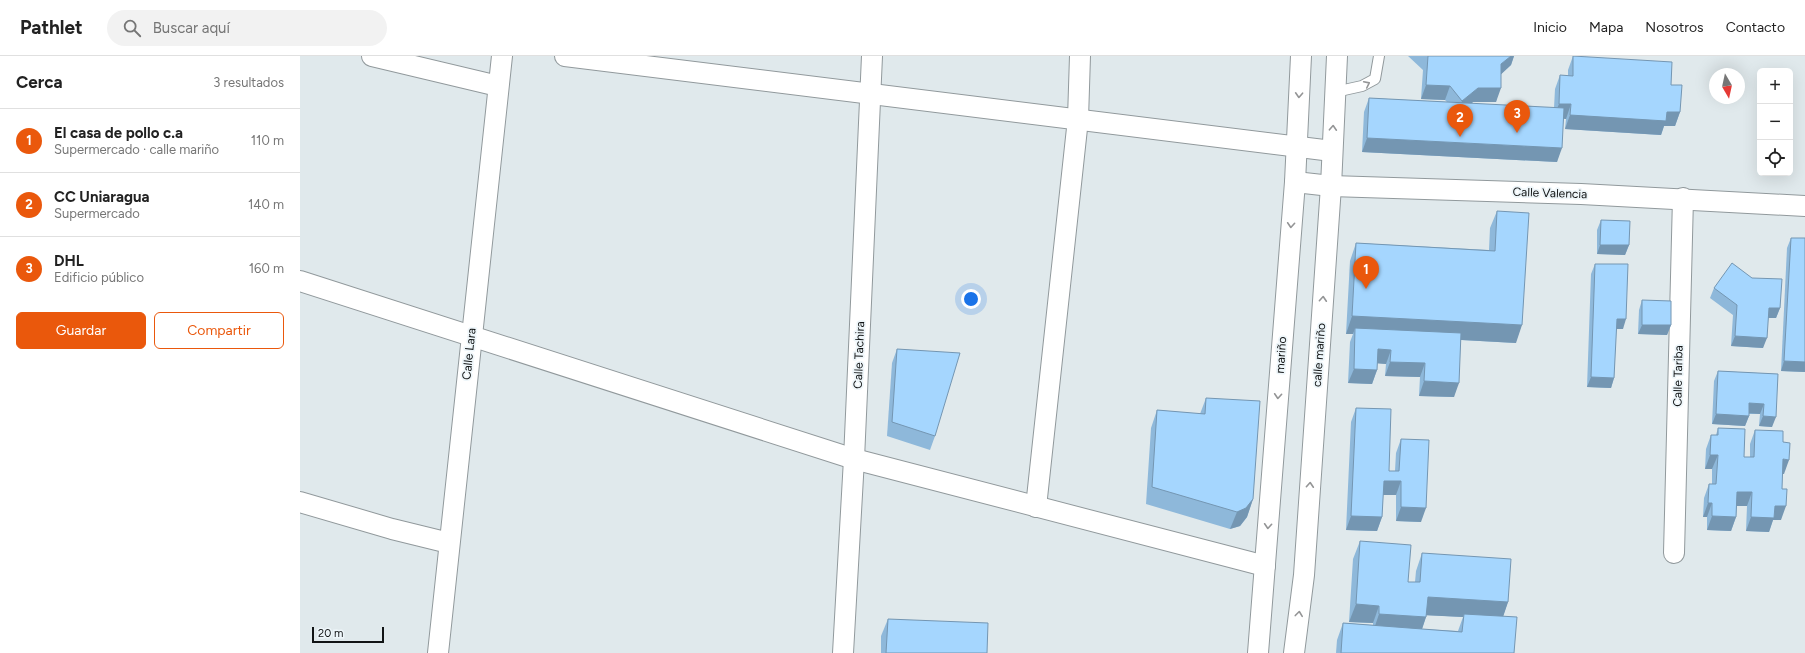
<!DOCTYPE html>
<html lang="es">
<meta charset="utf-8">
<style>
:root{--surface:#fff;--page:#f2f2f2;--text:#222;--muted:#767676;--line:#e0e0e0;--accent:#ea580c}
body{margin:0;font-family:Figtree,sans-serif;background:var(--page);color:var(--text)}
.controls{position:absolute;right:12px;top:12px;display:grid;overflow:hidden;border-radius:6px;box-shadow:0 4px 16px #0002}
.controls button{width:36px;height:36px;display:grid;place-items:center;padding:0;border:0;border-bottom:1px solid var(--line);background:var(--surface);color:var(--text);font:20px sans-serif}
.compass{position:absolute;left:1409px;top:12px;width:36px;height:36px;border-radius:50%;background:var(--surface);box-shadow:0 4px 16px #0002;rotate:171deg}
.scale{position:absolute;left:12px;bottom:10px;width:72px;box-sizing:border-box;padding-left:4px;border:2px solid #111415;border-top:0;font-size:11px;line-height:14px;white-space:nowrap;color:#111415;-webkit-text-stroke:3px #eef6fa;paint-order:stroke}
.you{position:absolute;left:671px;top:243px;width:14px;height:14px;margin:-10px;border:3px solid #fff;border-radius:50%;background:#1a73e8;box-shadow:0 0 0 6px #1a73e833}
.badge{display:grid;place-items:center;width:26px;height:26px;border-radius:50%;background:var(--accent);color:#fff;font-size:13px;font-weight:700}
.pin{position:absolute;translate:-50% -33px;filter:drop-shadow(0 1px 2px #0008)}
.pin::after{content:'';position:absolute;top:21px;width:14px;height:12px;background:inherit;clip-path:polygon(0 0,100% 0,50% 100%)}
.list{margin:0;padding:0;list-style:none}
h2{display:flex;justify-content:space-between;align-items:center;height:52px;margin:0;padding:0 16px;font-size:17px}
h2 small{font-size:13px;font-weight:400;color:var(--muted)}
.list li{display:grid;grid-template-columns:26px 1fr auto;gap:12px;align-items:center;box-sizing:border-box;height:64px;padding:0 16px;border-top:1px solid var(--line)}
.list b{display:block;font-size:15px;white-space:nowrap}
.list p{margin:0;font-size:13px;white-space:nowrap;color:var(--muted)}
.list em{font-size:13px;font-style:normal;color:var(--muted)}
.actions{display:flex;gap:8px;padding:12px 16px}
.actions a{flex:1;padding:9px 0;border:1px solid var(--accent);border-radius:6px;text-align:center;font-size:14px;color:var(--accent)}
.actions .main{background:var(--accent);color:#fff}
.icon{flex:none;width:22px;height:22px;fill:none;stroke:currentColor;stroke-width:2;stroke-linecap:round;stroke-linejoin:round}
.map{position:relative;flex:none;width:1505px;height:597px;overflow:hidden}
header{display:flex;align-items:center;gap:24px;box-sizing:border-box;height:56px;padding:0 20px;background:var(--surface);border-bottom:1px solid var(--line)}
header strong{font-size:19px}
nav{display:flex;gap:22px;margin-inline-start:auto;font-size:14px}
.search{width:280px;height:36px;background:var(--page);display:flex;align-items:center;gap:10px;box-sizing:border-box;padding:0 14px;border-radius:22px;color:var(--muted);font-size:15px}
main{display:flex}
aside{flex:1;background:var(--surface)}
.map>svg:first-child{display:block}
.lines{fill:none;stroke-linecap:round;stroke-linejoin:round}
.service-casing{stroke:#91999c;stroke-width:12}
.minor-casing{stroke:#91999c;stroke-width:22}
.service{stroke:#fff;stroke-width:10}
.minor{stroke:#fff;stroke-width:20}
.wall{fill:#8eb8da;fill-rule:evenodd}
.shaded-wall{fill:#7496b2}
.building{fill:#a5d6fe;stroke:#7496b2}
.oneway{stroke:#949596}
.labels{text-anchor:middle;stroke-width:3.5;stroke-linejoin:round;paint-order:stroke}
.street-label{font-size:12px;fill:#111415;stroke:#eef6fa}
</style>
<header>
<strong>Pathlet</strong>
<div class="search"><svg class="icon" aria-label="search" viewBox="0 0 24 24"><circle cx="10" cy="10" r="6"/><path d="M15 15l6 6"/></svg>Buscar aquí</div>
<nav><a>Inicio</a><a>Mapa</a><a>Nosotros</a><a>Contacto</a></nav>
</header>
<main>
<aside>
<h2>Cerca<small>3 resultados</small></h2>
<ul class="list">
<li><span class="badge">1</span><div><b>El casa de pollo c.a</b><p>Supermercado · calle mariño</p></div><em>110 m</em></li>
<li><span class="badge">2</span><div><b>CC Uniaragua</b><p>Supermercado</p></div><em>140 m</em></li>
<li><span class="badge">3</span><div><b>DHL</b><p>Edificio público</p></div><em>160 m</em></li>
</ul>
<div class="actions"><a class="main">Guardar</a><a>Compartir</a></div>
</aside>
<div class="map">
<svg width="1505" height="597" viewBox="0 0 1505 597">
<rect width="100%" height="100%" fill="#e0e9ec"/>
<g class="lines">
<defs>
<path id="service" d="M 1035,36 L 1062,30 L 1075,23 L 1079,0"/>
<g id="minor">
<path d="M 72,0 L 198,30"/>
<path d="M 265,0 L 1032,95"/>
<path d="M 995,126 L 1031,130 L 1281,138 L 1505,150"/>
<path d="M 0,225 L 554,403 L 965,510"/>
<path d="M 0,446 L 92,473 L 149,487"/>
<path d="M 736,451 L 778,63 L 780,0"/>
<path d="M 1374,497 L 1383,142"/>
<path d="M 138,597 L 202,0"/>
<path d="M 543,597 L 554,403 L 572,0"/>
<path d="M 958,597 L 995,126 L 1001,0"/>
<path d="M 994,597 L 1004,519 L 1031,130 L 1037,0"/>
</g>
</defs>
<use href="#service" class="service-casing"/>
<use href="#minor" class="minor-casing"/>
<use href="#service" class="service"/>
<use href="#minor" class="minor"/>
</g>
<g class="wall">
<path d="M 1108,0 L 1214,0 L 1211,9 L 1201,18 L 1196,46 L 1173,46 L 1171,48 L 1254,52 L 1255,33 L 1260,19 L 1268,20 L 1268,14 L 1273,0 L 1371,29 L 1380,56 L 1375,70 L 1364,70 L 1361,79 L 1265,73 L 1266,63 L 1264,62 L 1257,106 L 1062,96 L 1064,56 L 1069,42 L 1147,46 L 1145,44 L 1121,43 L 1123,14 Z"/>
<path d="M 1197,155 L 1216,287 L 1161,284 L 1154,341 L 1119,340 L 1120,321 L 1085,320 L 1086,308 L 1077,307 L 1077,314 L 1072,328 L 1048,327 L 1050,286 L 1053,278 L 1046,278 L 1050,205 L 1056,187 L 1189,194 L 1190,172 Z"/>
<path d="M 1301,164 L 1329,189 L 1325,199 L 1297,198 L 1297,174 Z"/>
<path d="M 1491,182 L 1505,182 L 1505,316 L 1481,315 L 1487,192 Z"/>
<path d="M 1295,208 L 1323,273 L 1316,273 L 1314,322 L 1311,332 L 1287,331 L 1291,218 Z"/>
<path d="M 1414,232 L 1480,252 L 1476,262 L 1468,262 L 1463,292 L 1431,290 L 1433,259 L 1410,242 Z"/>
<path d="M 1342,244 L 1371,269 L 1367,279 L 1338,278 L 1339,254 Z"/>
<path d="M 597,293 L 635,380 L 630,394 L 587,380 L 592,307 Z"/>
<path d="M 1418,315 L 1478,318 L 1472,371 L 1459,370 L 1460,358 L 1449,358 L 1449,360 L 1445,370 L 1412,368 L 1414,325 Z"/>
<path d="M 906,342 L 953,443 L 947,461 L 940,470 L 930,473 L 846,448 L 851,372 L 857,354 L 900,358 Z"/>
<path d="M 1056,352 L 1089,415 L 1095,415 L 1096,397 L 1101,383 L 1121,466 L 1096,465 L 1096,439 L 1083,439 L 1082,461 L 1077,475 L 1046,474 L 1051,366 Z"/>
<path d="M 1418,372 L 1444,401 L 1450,401 L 1450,388 L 1455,374 L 1483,386 L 1484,418 L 1482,418 L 1481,464 L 1473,464 L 1469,476 L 1446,475 L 1447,450 L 1437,450 L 1436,461 L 1431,475 L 1407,474 L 1407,461 L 1403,461 L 1404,442 L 1409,428 L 1412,428 L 1412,413 L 1405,413 L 1406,393 L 1411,379 L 1416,379 Z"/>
<path d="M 1060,485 L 1108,526 L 1115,526 L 1116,515 L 1122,497 L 1208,546 L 1203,560 L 1214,597 L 1036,597 L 1037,584 L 1043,567 L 1073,569 L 1073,567 L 1049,566 L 1053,503 ZM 1126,559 L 1163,561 L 1158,575 L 1122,573 L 1126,561 Z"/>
<path d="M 588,563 L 687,597 L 581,597 L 581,580 Z"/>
</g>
<g class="shaded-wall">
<path d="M 1211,0 L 1214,0 L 1211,9 L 1196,23 L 1201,8 Z"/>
<path d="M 1126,29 L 1150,30 L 1145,44 L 1121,43 Z"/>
<path d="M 1178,32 L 1201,32 L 1196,46 L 1173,46 L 1157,59 L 1162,45 Z"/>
<path d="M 1259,48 L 1271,48 L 1266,63 L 1253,62 Z"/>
<path d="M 1367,56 L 1380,56 L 1375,70 L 1364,70 L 1361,79 L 1265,73 L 1270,59 Z"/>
<path d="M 1067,82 L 1262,92 L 1257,106 L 1062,96 Z"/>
<path d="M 1300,189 L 1329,189 L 1325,199 L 1297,198 Z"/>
<path d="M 1469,252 L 1480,252 L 1476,262 L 1465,262 Z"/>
<path d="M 1052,260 L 1222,269 L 1216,287 L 1055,278 L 1055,272 L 1053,278 L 1046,278 Z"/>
<path d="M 1317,263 L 1326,263 L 1323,273 L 1313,273 Z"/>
<path d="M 1342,269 L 1371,269 L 1367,279 L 1338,278 Z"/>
<path d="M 1435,280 L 1467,282 L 1463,292 L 1431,290 Z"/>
<path d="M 1078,293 L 1091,294 L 1086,308 L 1073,307 Z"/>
<path d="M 1484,305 L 1505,306 L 1505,316 L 1481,315 Z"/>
<path d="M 1090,306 L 1125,307 L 1120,321 L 1085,320 Z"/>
<path d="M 1054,313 L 1077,314 L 1072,328 L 1048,327 Z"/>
<path d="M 1291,321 L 1314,322 L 1311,332 L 1287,331 Z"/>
<path d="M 1124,325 L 1159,327 L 1154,341 L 1119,340 Z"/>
<path d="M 1449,347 L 1464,348 L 1460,358 L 1446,357 Z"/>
<path d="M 1416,358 L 1449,360 L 1445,370 L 1412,368 Z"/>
<path d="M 1463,360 L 1476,361 L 1472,371 L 1459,370 Z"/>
<path d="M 1410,399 L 1418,399 L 1412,413 L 1405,413 Z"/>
<path d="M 1483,403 L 1489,404 L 1484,418 L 1478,417 Z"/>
<path d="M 1084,425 L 1101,425 L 1096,439 L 1079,439 Z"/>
<path d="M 1437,436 L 1452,436 L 1447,450 L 1432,450 Z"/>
<path d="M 953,443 L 947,461 L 940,470 L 930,473 L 937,456 Z"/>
<path d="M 1408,447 L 1412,447 L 1407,461 L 1403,461 Z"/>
<path d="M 1475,450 L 1486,450 L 1481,464 L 1473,464 L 1469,476 L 1446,475 L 1451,461 Z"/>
<path d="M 1101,451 L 1126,452 L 1121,466 L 1096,465 Z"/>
<path d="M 1051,460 L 1082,461 L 1077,475 L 1046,474 Z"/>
<path d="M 1412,460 L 1436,461 L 1431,475 L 1407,474 Z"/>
<path d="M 1128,541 L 1208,546 L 1202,564 L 1164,558 L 1163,561 L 1121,559 Z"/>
<path d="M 1056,548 L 1079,550 L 1073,567 L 1049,566 Z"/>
<path d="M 1079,558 L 1126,561 L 1120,579 L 1073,576 Z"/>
</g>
<g class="building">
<path d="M 1128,0 L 1211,0 L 1201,8 L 1201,32 L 1178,32 L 1162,45 L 1150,30 L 1126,29 Z"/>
<path d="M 1273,0 L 1372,6 L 1371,29 L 1382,29 L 1380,56 L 1367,56 L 1366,65 L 1270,59 L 1271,48 L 1259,48 L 1260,19 L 1273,20 Z"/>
<path d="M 1069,42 L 1264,52 L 1262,92 L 1067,82 Z"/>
<path d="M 1197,155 L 1229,157 L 1222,269 L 1052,260 L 1056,187 L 1195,195 Z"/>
<path d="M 1301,164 L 1330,165 L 1329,189 L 1300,189 Z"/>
<path d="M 1491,182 L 1505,182 L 1505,306 L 1484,305 Z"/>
<path d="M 1432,207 L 1452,222 L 1482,223 L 1480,252 L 1469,252 L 1467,282 L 1435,280 L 1437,249 L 1414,232 Z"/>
<path d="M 1295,208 L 1328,208 L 1326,263 L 1317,263 L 1314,322 L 1291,321 Z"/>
<path d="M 1342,244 L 1371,245 L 1371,269 L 1342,269 Z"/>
<path d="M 1055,272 L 1161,277 L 1159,327 L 1124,325 L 1125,307 L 1090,306 L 1091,294 L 1078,293 L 1077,314 L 1054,313 Z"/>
<path d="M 597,293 L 660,297 L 635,380 L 592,366 Z"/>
<path d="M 1418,315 L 1478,318 L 1476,361 L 1463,360 L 1464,348 L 1449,347 L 1449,360 L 1416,358 Z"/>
<path d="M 906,342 L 960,345 L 953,443 L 946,452 L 937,456 L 852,431 L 857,354 L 905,358 Z"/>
<path d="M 1056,352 L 1091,353 L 1089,415 L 1099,415 L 1101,383 L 1129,384 L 1126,452 L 1101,451 L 1101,425 L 1084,425 L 1082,461 L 1051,460 Z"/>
<path d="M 1418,372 L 1445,373 L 1444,401 L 1454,401 L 1455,374 L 1483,375 L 1483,386 L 1490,387 L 1489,404 L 1483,403 L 1482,433 L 1487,433 L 1486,450 L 1475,450 L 1474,462 L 1451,461 L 1452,436 L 1437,436 L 1436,461 L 1412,460 L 1412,447 L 1408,447 L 1409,428 L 1416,428 L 1418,399 L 1410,399 L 1411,379 L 1418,379 Z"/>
<path d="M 1060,485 L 1111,489 L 1108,526 L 1120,526 L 1122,497 L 1211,503 L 1208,546 L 1128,541 L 1126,561 L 1079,558 L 1079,550 L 1056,548 Z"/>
<path d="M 1164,558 L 1217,561 L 1214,597 L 1041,597 L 1043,567 L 1162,576 Z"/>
<path d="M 588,563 L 688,567 L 687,597 L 586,597 Z"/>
</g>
<defs><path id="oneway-chevron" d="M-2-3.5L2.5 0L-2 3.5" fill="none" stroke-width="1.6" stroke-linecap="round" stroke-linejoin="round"/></defs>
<g class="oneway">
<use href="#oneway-chevron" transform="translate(1067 28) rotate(-26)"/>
<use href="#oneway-chevron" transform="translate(999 39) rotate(93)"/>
<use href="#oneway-chevron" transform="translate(1033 72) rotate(-87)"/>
<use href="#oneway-chevron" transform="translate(991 169) rotate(94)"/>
<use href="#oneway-chevron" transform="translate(1023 243) rotate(-86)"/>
<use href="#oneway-chevron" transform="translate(978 340) rotate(94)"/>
<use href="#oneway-chevron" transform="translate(1010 429) rotate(-86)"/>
<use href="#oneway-chevron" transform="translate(968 470) rotate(94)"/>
<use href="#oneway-chevron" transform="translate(999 558) rotate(-83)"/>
</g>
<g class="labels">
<g class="street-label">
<text transform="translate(1250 137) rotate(2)" y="4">Calle Valencia</text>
<text transform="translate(169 298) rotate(-84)" y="4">Calle Lara</text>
<text transform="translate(559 299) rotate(-88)" y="4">Calle Tachira</text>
<text transform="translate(981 299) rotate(-86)" y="4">mariño</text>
<text transform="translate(1019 299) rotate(-86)" y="4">calle mariño</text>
<text transform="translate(1378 320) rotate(-89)" y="4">Calle Tariba</text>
</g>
</g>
</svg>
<div class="controls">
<button>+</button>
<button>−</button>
<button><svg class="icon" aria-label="locate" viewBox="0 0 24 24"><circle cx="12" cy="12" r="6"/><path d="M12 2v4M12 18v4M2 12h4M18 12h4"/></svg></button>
</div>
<svg class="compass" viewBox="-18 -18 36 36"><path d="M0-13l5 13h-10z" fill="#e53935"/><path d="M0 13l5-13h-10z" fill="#767676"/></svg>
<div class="scale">20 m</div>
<div class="you"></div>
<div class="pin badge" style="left:1066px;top:233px">1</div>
<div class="pin badge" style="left:1160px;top:81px">2</div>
<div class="pin badge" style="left:1217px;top:77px">3</div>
</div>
</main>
